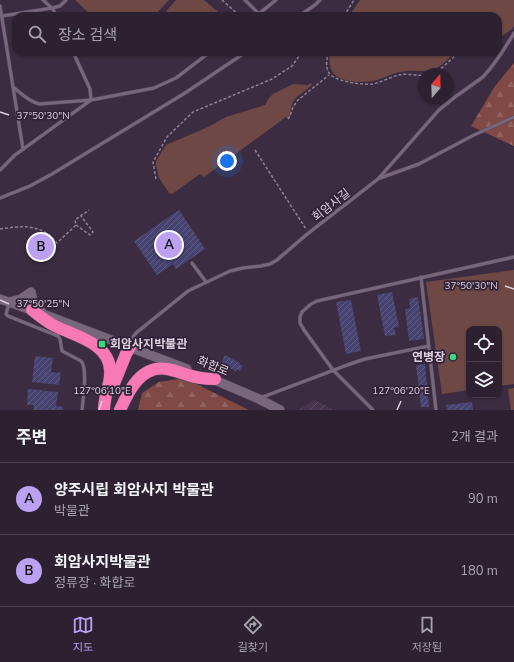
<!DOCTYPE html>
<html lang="ko">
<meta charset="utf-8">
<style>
:root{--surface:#2d2131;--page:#352939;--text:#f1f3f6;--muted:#a7a3ab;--line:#483e4d;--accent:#bca0f2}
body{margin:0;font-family:"Nunito Sans","Noto Sans KR",sans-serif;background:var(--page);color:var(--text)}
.controls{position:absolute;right:12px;bottom:12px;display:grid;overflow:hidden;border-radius:8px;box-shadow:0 1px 3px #0004}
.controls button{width:36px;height:36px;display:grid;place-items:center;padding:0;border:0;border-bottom:1px solid var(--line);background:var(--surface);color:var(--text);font:20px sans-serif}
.compass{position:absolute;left:418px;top:68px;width:36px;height:36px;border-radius:50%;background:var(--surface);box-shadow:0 1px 3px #0004;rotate:19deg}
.you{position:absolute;left:227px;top:161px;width:14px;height:14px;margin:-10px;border:3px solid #fff;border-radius:50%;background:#1a73e8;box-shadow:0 0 0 6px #1a73e833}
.badge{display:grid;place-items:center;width:26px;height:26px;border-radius:50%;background:var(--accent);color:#111;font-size:13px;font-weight:700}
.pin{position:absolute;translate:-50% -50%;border:2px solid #fff;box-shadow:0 1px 4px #0006}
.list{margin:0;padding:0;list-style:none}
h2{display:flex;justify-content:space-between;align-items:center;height:52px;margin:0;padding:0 16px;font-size:17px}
h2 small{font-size:13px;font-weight:400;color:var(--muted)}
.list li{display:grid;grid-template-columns:26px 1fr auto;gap:12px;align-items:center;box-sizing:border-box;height:72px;padding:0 16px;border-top:1px solid var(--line)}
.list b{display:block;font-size:15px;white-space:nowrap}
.list p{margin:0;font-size:13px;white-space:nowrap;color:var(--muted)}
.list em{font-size:13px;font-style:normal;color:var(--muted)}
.icon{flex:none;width:22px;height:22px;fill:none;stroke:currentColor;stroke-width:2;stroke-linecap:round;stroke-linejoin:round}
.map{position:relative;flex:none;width:514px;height:410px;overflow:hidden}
.search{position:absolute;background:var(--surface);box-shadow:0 1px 3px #0004;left:12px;right:12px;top:12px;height:44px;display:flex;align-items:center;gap:10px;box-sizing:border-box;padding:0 14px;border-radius:12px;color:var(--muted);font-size:15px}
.sheet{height:196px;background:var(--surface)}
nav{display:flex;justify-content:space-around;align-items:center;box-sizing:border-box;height:56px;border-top:1px solid var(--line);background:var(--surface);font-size:11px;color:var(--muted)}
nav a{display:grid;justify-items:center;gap:2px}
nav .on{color:var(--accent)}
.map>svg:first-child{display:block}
.industrial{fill:url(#industrial-furrows)}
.grass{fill:#6d4845}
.forest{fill:url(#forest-firs)}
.building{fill:url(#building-hatch)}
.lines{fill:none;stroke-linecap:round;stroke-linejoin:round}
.service-casing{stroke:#57495a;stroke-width:4}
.secondary-casing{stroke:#57495a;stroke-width:10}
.motorway-casing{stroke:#57495a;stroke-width:13}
.path{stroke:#8e8191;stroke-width:1.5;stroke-dasharray:3 2;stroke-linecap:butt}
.service{stroke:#78667d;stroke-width:3}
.secondary{stroke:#78667d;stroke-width:9}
.motorway{stroke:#f779b6;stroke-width:12}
.ticks{fill:none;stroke:#dbd1de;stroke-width:1.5}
.poi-dot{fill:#38d880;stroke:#322237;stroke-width:1.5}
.labels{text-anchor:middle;stroke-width:3.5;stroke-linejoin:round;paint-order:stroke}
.street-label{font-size:12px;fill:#dbd1de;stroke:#322237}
.poi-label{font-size:12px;font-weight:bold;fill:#dbd1de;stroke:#322237;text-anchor:start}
.ticks-label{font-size:10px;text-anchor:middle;fill:#dbd1de;stroke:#322237;stroke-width:3.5;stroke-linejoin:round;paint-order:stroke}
</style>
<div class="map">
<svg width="514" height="410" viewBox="0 0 514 410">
<defs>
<pattern id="industrial-furrows" width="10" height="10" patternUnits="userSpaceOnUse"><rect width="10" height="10" fill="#48344e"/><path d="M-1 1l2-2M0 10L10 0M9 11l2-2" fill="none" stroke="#625067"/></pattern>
<pattern id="forest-firs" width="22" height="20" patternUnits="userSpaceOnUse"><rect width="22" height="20" fill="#804945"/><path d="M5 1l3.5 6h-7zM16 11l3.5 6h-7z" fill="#91625f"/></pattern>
<pattern id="building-hatch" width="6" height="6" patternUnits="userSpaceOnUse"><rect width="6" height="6" fill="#464371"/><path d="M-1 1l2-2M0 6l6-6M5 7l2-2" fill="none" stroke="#605d85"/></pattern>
</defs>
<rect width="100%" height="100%" fill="#3c2c41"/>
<path class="industrial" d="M 314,400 L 325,405 L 333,410 L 299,410 Z"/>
<g class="grass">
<path d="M 75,0 L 169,0 L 154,16 L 92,16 Z"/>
<path d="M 176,0 L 204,0 L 223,16 L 162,16 Z"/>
<path d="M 360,0 L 514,0 L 514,26 L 512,29 L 498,39 L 498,16 L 349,16 Z"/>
<path d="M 330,52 L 455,52 C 445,63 437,71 422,71 C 414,71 407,70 400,72 C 392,73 385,78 377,80 C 366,83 344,83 335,75 C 329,69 329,60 330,52 Z"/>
<path d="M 293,84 L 308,85 L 311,83 L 312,85 C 307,90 299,94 294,100 C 290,105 292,113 288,119 L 286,117 L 204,177 L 200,174 L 172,194 L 169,193 L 159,178 L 156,165 L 156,161 L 166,145 L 208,127 L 226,117 L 265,105 L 269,98 L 273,94 Z"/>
<path d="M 514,270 L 514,384 L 499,386 L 499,329 L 469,329 L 469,390 L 442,394 L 426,282 Z"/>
<path d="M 514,388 L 514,410 L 511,410 L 508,389 Z"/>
</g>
<g class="forest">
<path d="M 514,63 L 514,146 L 471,126 L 495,86 Z"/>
<path d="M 184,378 L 249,410 L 138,410 L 142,393 L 159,382 Z"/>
</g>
<g class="building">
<path d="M 179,210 L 205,249 L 176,269 L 173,264 L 157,275 L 134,241 Z"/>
<path d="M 392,292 L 399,327 L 394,328 L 396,335 L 385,336 L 377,295 Z"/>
<path d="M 418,297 L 424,339 L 409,341 L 405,309 L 410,308 L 409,299 Z"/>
<path d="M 351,300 L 361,351 L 346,354 L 336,302 Z"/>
<path d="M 225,355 L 240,363 L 240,365 L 243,366 L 240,371 L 237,369 L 236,371 L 221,364 Z"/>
<path d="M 35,356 L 53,358 L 51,372 L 61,373 L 59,385 L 32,382 Z"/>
<path d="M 425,364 L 429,407 L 421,407 L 416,365 Z"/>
<path d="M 28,389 L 58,392 L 56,406 L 63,407 L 63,410 L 33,410 L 34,405 L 27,405 Z"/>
<path d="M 472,402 L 473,410 L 447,410 L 446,405 Z"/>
</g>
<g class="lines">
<defs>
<g id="service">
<path d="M 43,0 L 52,8 L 57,16"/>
<path d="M 245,0 L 259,14"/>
<path d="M 0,6 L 23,149"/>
<path d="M 2,16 L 52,8 L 60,6 L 66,0"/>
<path d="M 256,16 L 276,0"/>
<path d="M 299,16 L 315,5 L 320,0"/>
<path d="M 13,87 C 22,94 28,101 39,104 L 91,100 L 154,88 L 176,78 L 210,52"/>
<path d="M 0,170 L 15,155 L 91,100 L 90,89 L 73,52"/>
<path d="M 380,178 L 419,164 L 474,135 L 514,117"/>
<path d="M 0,198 L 30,186 L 52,174 L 185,93 L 246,52"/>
<path d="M 192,263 L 206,282"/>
<path d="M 421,277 L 436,410"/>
<path d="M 9,304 L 6,314 L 8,316 L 58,336 L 60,339 L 62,351 L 81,361 C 88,368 83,399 82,410"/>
<path d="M 130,345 L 132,338 L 136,333 L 188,291 L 230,271 L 243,268 L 261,266 L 270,264 L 277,260 L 306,235 L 378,179 L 439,110 L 455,97 L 483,77 C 496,63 504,50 514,33"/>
<path d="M 260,398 L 350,364 L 365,359 L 429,346"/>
<path d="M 373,410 L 333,370 L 304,330 L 300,323 L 300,317 L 302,312 L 311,304 L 317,301 L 514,257"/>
</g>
<g id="secondary">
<path d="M 0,299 L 48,316 L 187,369"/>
<path d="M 9,302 L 21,299 L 31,292 C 33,301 34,306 42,312"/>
<path d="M 210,378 L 259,399 L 280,410"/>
</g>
<g id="motorway">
<path d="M 32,310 C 40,316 47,322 55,326 C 75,336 109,343 110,370 C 111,379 108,386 106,395 C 105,400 104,405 104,410"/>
<path d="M 113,386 L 126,354 L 130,347"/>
<path d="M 120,410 C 129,390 141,365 167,369 C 174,370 181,373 188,375 C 197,378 206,379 215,379"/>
</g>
</defs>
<use href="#service" class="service-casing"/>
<use href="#secondary" class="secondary-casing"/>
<use href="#motorway" class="motorway-casing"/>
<g class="path">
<path d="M 222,0 L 240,16"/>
<path d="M 344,16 L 354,0"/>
<path d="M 328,52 C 327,59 325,67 329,73 C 335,82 363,85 373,84 C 382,82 390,77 399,75 C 407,73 416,76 424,75"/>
<path d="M 427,74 L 438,70 L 443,67 L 459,52"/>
<path d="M 288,119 L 290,116 L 293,107 L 298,100 L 329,75"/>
<path d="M 255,150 L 306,229"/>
<path d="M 156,179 L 153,162 L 167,137 L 193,112 L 272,79 L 292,66 L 302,52"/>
<path d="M 76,225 L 90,235 L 93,232 L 81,216"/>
<path d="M 0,229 C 22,226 41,223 57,243 L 76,225 L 75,220 L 89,210"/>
</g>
<use href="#service" class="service"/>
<use href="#secondary" class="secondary"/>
<use href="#motorway" class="motorway"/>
</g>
<path class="ticks" d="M 0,112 L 9,115M 505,286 L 514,289M 0,300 L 9,304M 99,410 L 102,401M 397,410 L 401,401"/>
<g class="poi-dot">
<rect x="98" y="340" width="8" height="8" rx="2"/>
<circle cx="453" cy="357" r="4"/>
</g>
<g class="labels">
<g class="street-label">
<text transform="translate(331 205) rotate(-38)" y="4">회암사길</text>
<text transform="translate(213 366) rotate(22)" y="4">화합로</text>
</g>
<g class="poi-label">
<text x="110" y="348">회암사지박불관</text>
<text x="445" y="361" text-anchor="end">연병장</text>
</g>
</g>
<g class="ticks-label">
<text x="43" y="119">37°50'30"N</text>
<text x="471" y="289">37°50'30"N</text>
<text x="43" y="307">37°50'25"N</text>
<text x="102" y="394">127°06'10"E</text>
<text x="401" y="394">127°06'20"E</text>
</g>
</svg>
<div class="controls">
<button><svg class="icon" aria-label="locate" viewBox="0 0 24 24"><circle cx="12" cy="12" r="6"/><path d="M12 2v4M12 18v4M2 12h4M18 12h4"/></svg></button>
<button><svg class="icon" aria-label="layers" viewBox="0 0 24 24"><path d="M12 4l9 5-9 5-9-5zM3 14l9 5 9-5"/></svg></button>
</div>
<svg class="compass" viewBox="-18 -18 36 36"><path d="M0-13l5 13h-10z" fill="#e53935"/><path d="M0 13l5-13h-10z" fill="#a7a3ab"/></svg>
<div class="you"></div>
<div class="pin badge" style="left:169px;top:245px">A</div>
<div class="pin badge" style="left:41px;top:247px">B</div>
<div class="search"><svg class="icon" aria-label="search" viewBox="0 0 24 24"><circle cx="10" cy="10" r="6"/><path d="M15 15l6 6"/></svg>장소 검색</div>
</div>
<section class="sheet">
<h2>주변<small>2개 결과</small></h2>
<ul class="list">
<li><span class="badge">A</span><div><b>양주시립 회암사지 박물관</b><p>박물관</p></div><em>90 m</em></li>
<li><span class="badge">B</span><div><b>회암사지박물관</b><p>정류장 · 화합로</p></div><em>180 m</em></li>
</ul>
</section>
<nav>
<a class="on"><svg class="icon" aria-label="map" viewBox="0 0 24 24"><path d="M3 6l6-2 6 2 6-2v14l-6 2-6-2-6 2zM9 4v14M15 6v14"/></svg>지도</a>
<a><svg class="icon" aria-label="directions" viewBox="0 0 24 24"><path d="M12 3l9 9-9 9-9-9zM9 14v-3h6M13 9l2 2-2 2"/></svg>길찾기</a>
<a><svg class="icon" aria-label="saved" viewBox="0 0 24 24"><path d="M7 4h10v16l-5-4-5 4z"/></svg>저장됨</a>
</nav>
